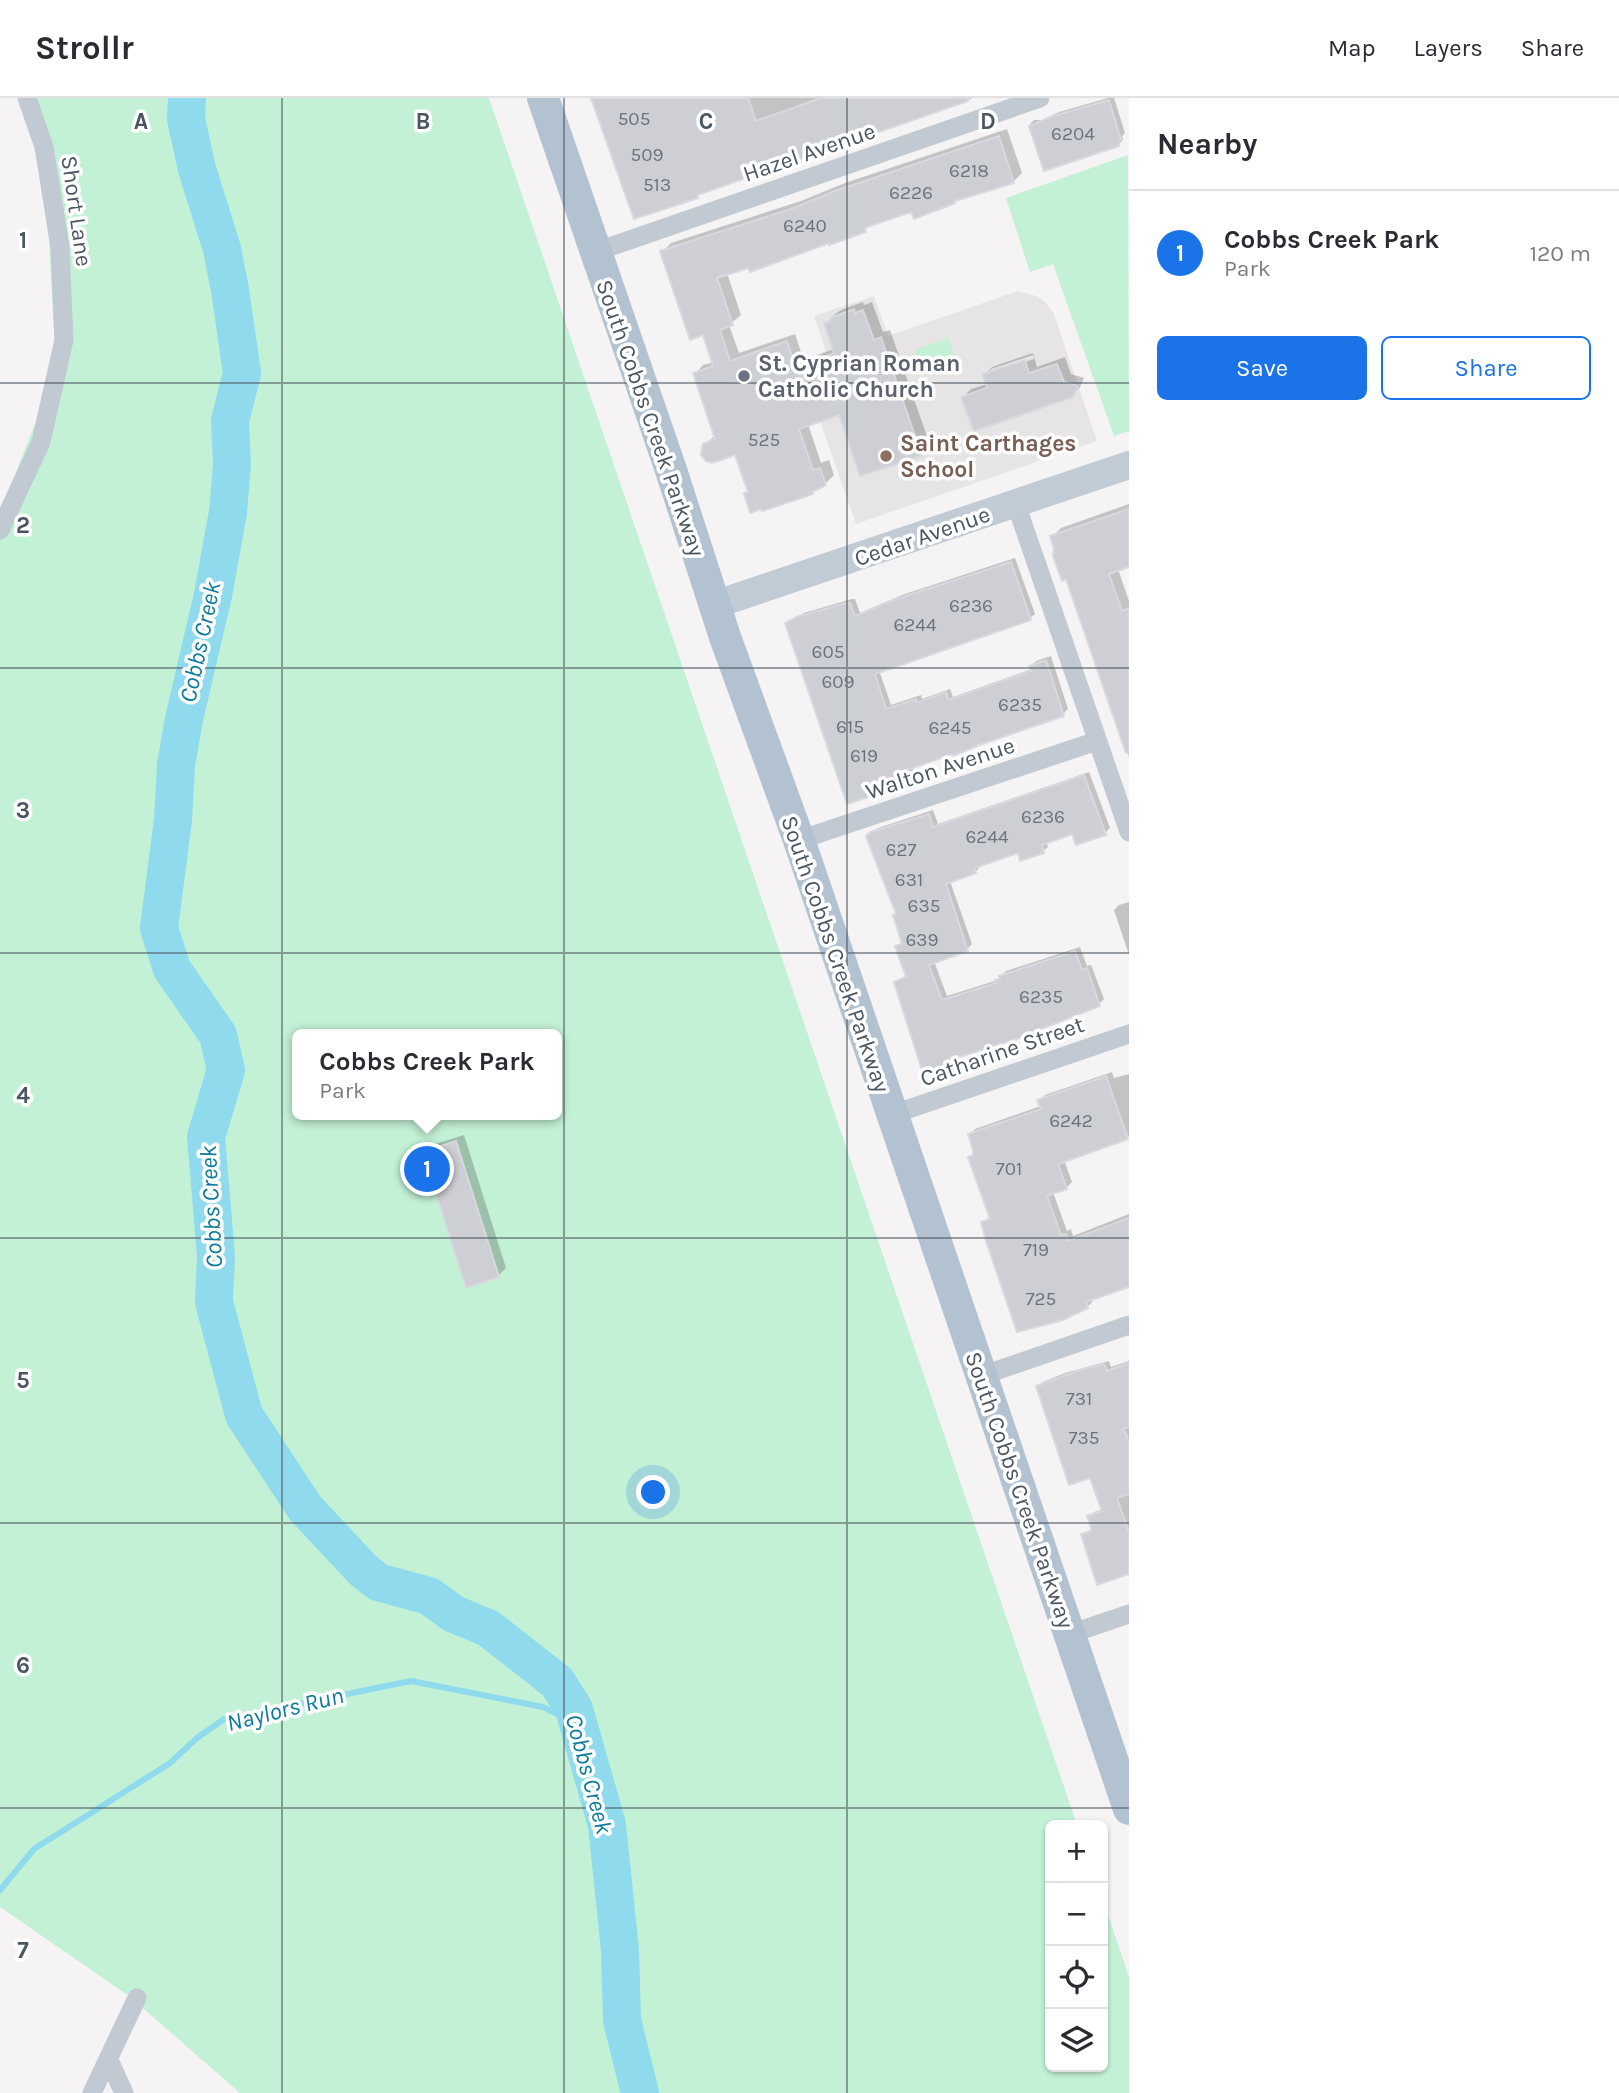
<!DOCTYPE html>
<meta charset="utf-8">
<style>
:root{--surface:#fff;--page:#f7f7f7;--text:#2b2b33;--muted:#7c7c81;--line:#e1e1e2;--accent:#1a73e8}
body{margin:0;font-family:Karla,sans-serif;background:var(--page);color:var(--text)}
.controls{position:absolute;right:21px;bottom:21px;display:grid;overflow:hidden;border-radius:10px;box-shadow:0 2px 5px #0004}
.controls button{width:63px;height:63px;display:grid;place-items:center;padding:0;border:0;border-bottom:2px solid var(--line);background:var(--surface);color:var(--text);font:35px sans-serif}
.you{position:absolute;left:654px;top:1395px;width:24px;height:24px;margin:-18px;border:5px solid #fff;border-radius:50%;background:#1a73e8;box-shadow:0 0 0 10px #1a73e833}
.badge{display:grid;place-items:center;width:46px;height:46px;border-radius:50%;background:var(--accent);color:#fff;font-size:23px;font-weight:700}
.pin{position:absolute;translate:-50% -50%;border:4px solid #fff;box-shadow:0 2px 7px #0006}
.popup{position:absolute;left:292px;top:931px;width:270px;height:91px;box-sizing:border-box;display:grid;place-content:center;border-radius:10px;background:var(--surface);filter:drop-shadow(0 2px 5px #0005);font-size:23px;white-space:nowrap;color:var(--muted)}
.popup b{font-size:26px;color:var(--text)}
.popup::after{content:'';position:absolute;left:50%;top:100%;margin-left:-14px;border:14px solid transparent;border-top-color:var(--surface)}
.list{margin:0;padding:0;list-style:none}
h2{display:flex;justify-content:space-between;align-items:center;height:91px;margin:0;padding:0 28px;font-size:30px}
h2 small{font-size:23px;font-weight:400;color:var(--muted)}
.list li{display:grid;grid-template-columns:46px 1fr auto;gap:21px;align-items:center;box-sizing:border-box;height:126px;padding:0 28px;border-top:2px solid var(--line)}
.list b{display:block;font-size:26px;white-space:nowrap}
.list p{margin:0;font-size:23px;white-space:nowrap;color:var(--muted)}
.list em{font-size:23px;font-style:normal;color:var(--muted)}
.actions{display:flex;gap:14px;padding:21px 28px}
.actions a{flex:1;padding:16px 0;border:2px solid var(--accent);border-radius:10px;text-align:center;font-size:24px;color:var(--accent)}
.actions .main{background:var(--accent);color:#fff}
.icon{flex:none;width:38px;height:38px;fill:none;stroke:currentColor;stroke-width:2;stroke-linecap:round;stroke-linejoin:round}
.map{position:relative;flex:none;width:1129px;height:1995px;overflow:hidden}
header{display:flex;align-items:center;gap:42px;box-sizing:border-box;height:98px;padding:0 35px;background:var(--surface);border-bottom:2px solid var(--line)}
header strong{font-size:33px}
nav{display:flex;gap:38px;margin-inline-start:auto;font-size:24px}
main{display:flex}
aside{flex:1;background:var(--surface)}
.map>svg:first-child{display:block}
.education{fill:#e6e4e5}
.green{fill:#c3f1d5;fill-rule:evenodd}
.shadow{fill:#0003;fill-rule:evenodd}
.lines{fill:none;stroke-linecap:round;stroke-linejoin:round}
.stream{stroke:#90daee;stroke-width:6}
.river{stroke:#90daee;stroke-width:38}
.building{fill:#cdcfd5;stroke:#d7d9de;stroke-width:2}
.street{stroke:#c1cad2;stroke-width:19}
.secondary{stroke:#c1cbd6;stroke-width:28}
.primary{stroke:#b3c2d1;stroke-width:32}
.grid{fill:none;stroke:#4a5661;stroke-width:2;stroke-opacity:0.55}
.worship-dot{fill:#6b7280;stroke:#fff;stroke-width:2.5}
.education-dot{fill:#8d6e63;stroke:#fff;stroke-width:2.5}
.labels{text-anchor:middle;stroke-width:7;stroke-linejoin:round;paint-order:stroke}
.number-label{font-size:19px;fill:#6b747e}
.street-label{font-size:23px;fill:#4a5661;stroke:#fff}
.worship-label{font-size:23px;font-weight:bold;fill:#5b616d;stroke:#fff;text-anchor:start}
.education-label{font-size:23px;font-weight:bold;fill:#785e54;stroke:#fff;text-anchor:start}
.water-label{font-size:24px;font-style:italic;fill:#0c7c9b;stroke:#fff}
.grid-label{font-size:23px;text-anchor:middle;font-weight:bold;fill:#4a5661;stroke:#fff;stroke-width:7;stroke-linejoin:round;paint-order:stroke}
</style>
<header>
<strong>Strollr</strong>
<nav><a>Map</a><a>Layers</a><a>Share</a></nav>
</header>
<main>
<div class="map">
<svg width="1129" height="1995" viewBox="0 0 1129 1995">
<rect width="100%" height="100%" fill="#f5f3f3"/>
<path class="education" d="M 1018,193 L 1036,198 L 1045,204 L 1054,216 L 1097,343 L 856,426 L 799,263 L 826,253 L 814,218 L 874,198 L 888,238 Z"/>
<g class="green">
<path d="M 23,0 L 489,0 L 1077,1727 L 1050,1727 L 1050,1969 L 1103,1969 L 1103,1802 L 1129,1879 L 1129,1995 L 240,1995 L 129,1898 L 0,1809 L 0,415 L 56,272 L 45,69 ZM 298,936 L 556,936 L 556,1017 L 298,1017 Z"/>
<path d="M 1128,57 L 1129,333 L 1114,338 L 1053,166 L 1030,174 L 1006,100 Z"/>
<path d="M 948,240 L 957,267 L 924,278 L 915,252 Z"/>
</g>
<g class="shadow">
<path d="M 593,0 L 973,0 L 702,93 L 697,98 Z"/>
<path d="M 1108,0 L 1114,0 L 1125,35 L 1122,38 L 1123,42 L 1118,47 L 1045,71 L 1030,26 L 1034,22 L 1043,22 L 1059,14 Z"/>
<path d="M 1007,31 L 1022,75 L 1013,84 L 912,112 L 871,126 L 865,132 L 727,175 L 741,217 L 729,227 L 739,255 L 795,236 L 804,263 L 834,251 L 826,226 L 834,217 L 841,212 L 863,204 L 864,207 L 872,204 L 883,234 L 890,232 L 930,347 L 921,356 L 840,314 L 808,326 L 821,365 L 829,362 L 834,377 L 825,386 L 746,396 L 749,392 L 736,355 L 705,347 L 714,338 L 695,276 L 703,267 L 714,264 L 704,235 L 662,154 L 671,145 L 801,103 L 845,85 Z"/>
<path d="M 1033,255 L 1037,269 L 1065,259 L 1071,276 L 1084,280 L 1080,289 L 1072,297 L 963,299 L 971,291 L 987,286 L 984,277 L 992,269 ZM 1033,257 L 1034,261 L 991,275 L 991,271 Z"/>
<path d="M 1129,406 L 1129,467 L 1118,471 L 1129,503 L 1129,659 L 1052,439 L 1061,430 Z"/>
<path d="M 1015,460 L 1035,516 L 1030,520 L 879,572 L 891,607 L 921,597 L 922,601 L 950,591 L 953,599 L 1032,571 L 1031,568 L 1036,563 L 1051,558 L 1068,611 L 1063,616 L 912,668 L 914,676 L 909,681 L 886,692 L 787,526 L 804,515 L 852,501 L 855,501 L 860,515 L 902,497 Z"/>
<path d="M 1089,674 L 1110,730 L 1105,735 L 1073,734 L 1046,744 L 1048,749 L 1043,753 L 1019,752 L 979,767 L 980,769 L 975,774 L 950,783 L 972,846 L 967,851 L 934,863 L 947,898 L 998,882 L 1006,873 L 1080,849 L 1087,868 L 1091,867 L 1104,901 L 1099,906 L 961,957 L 956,962 L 896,884 L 907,877 L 897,849 L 902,844 L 897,815 L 868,738 L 878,730 L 933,712 L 938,726 Z"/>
<path d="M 1129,804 L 1129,857 L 1114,812 L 1119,807 Z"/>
<path d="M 1112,974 L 1114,980 L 1129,976 L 1129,1038 L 1064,1062 L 1072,1084 L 1066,1090 L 1053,1094 L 1067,1133 L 1071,1131 L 1073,1138 L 1129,1116 L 1129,1186 L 1092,1200 L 1093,1203 L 1087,1209 L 983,1125 L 990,1118 L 970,1059 L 975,1055 L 970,1037 L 975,1031 L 1041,1008 L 1039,1003 L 1045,997 Z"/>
<path d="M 464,1037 L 506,1170 L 498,1178 L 425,1054 L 432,1047 Z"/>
<path d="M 1109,1263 L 1111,1269 L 1129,1263 L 1129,1474 L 1083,1437 L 1093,1430 L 1089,1418 L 1094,1414 L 1103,1411 L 1091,1377 L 1038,1289 L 1043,1284 L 1065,1275 Z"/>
</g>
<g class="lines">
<path class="stream" d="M 0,1792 L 34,1751 L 170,1665 L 197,1640 L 224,1621 L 411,1583 L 543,1609 L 578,1626"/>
<path class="river" d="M 187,0 L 186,21 L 197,71 L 222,151 L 230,192 L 242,275 L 230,323 L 232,367 L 228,414 L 213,497 L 184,621 L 176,667 L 173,722 L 159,830 L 172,871 L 218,937 L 226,972 L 206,1039 L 216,1158 L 214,1204 L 244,1317 L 305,1410 L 363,1472 L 378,1484 L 429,1498 L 454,1516 L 488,1530 L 557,1584 L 574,1611 L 607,1727 L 620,1852 L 622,1922 L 640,1995"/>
</g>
<g class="building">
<path d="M 591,0 L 748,0 L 756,23 L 821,0 L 968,0 L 968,3 L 697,97 L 698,100 L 634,121 Z"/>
<path d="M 1109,2 L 1121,42 L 1118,43 L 1119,48 L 1044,73 L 1029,28 L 1053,18 Z"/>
<path d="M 999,38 L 1014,85 L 955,103 L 955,105 L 914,121 L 911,114 L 864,130 L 866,134 L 829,147 L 829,145 L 750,174 L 748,170 L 717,180 L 733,227 L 720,232 L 730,263 L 787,243 L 796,270 L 834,255 L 824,225 L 831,223 L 830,220 L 854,211 L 855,215 L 863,212 L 874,242 L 881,239 L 922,358 L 860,378 L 839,317 L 799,331 L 813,372 L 820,370 L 826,387 L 812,394 L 813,396 L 762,413 L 761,411 L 750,415 L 744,395 L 748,394 L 735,357 L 712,365 L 706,363 L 701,357 L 703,346 L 715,341 L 693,275 L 713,268 L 703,237 L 690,242 L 660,153 L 791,111 L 835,93 Z"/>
<path d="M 1025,262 L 1029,275 L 1057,266 L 1064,284 L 1078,288 L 1073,299 L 974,333 L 961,299 L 987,290 L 982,276 Z"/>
<path d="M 1129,411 L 1129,469 L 1109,476 L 1122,513 L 1129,510 L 1129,655 L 1126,655 L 1066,481 L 1062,483 L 1053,458 L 1054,451 L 1050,438 Z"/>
<path d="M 1011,464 L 1031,522 L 875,576 L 886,611 L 916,601 L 917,605 L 946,594 L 948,602 L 1031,573 L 1029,568 L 1046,562 L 1064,618 L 979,647 L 953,658 L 952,656 L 907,672 L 910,683 L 887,691 L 887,693 L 847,706 L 785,525 L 797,519 L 846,505 L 850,505 L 855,518 L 896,501 Z"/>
<path d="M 1084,677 L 1106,737 L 1076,747 L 1072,736 L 1042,747 L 1044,755 L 1020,763 L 1018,755 L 974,770 L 976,775 L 946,786 L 968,853 L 929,867 L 942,902 L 996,885 L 995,882 L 1000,881 L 999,878 L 1075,853 L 1082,872 L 1087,870 L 1100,908 L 1036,933 L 1036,935 L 956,960 L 957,964 L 929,975 L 922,972 L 894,884 L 906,879 L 895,848 L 902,846 L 893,817 L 896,816 L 866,738 L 871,734 L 929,716 L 933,729 Z"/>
<path d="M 1106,978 L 1128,1041 L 1058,1066 L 1067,1091 L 1047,1098 L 1061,1137 L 1066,1136 L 1068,1143 L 1129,1120 L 1129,1189 L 1086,1204 L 1088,1210 L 1063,1222 L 1017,1234 L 986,1143 L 981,1124 L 990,1121 L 968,1059 L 973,1057 L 973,1052 L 968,1036 L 1041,1011 L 1037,1002 Z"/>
<path d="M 456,1043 L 499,1179 L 466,1190 L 423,1054 Z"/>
<path d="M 1129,1265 L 1129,1329 L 1123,1331 L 1129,1343 L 1129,1396 L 1117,1400 L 1129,1435 L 1129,1476 L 1097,1487 L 1081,1436 L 1092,1433 L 1087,1418 L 1102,1413 L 1090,1380 L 1069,1387 L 1036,1288 L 1080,1272 L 1104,1266 L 1107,1273 Z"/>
</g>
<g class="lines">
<g class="street">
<path d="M 595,154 L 1040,0"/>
<path d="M 1016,406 L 1129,734"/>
<path d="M 0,432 L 41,344 L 64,242 L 60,149 L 44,49 L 27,0"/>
<path d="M 799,742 L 1097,643"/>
<path d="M 891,1017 L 1129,936"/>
<path d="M 981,1278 L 1129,1227"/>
<path d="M 1070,1536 L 1129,1516"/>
<path d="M 109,1962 L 124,1995"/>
<path d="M 92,1995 L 137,1900"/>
</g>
<path class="secondary" d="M 714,507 L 1129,367"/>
<path class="primary" d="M 543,0 L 671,372 L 725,539 L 799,742 L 1129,1711"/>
</g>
<path class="grid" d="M 282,0 L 282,1995M 564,0 L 564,1995M 847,0 L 847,1995M 0,285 L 1129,285M 0,570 L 1129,570M 0,855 L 1129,855M 0,1140 L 1129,1140M 0,1425 L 1129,1425M 0,1710 L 1129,1710"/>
<circle class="worship-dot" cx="744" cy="278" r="7"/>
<circle class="education-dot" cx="886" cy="358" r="7"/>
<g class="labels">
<g class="number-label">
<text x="634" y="27">505</text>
<text x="1073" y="42">6204</text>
<text x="647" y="63">509</text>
<text x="969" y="79">6218</text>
<text x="657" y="93">513</text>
<text x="911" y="101">6226</text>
<text x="805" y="134">6240</text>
<text x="764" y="348">525</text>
<text x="971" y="514">6236</text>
<text x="915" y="533">6244</text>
<text x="828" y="560">605</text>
<text x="838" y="590">609</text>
<text x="1020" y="613">6235</text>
<text x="850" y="635">615</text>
<text x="950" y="636">6245</text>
<text x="864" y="664">619</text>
<text x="1043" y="725">6236</text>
<text x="987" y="745">6244</text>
<text x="901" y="758">627</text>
<text x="909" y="788">631</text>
<text x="924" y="814">635</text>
<text x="922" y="848">639</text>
<text x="1041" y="905">6235</text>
<text x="1071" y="1029">6242</text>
<text x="1009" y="1077">701</text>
<text x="1036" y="1158">719</text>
<text x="1041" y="1207">725</text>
<text x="1079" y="1307">731</text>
<text x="1084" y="1346">735</text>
</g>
<g class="street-label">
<text transform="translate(809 54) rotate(-19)" y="8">Hazel Avenue</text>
<text transform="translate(77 113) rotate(82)" y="8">Short Lane</text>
<text transform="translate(651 320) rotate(71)" y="8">South Cobbs Creek Parkway</text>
<text transform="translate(922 438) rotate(-19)" y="8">Cedar Avenue</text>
<text transform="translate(940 670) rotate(-18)" y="8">Walton Avenue</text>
<text transform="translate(836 856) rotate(71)" y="8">South Cobbs Creek Parkway</text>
<text transform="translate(1002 953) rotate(-19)" y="8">Catharine Street</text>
<text transform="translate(1020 1392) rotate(71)" y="8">South Cobbs Creek Parkway</text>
</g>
<g class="worship-label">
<text x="758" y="273">St. Cyprian Roman<tspan x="758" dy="26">Catholic Church</tspan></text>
</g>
<g class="education-label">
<text x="900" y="353">Saint Carthages<tspan x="900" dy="26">School</tspan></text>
</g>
<g class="water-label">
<text transform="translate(200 544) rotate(-78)" y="8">Cobbs Creek</text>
<text transform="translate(211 1109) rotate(-93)" y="8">Cobbs Creek</text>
<text transform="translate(285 1611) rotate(-14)" y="8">Naylors Run</text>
<text transform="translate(589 1676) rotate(75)" y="8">Cobbs Creek</text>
</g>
</g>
<g class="grid-label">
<text x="141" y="31">A</text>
<text x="423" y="31">B</text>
<text x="706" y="31">C</text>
<text x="988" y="31">D</text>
<text x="23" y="150">1</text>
<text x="23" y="435">2</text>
<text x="23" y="720">3</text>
<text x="23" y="1005">4</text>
<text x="23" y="1290">5</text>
<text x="23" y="1575">6</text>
<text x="23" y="1860">7</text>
</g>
</svg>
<div class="controls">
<button>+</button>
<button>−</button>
<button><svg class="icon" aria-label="locate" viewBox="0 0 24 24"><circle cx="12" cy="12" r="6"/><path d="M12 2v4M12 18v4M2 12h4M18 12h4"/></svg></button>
<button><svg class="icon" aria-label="layers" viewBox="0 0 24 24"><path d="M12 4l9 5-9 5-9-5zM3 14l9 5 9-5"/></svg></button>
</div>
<div class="you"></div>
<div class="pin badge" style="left:427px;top:1071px">1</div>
<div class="popup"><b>Cobbs Creek Park</b>Park</div>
</div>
<aside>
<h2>Nearby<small></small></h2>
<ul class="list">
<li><span class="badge">1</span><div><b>Cobbs Creek Park</b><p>Park</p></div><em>120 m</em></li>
</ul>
<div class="actions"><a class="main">Save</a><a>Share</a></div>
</aside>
</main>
